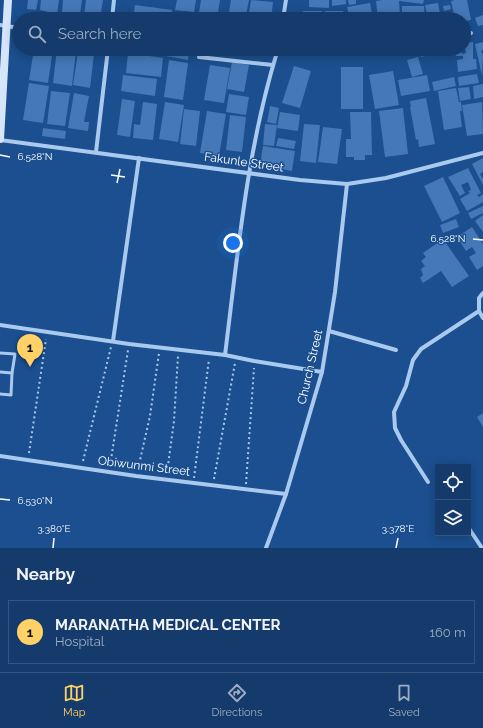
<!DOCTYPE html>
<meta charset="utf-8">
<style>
:root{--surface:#143b6b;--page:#1d4271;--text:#f1f3f6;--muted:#9dadc1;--line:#33557e;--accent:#ffd166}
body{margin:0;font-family:Raleway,sans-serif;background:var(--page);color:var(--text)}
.controls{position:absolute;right:12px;bottom:12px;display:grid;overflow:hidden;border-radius:0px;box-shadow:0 2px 10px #0003}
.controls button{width:36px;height:36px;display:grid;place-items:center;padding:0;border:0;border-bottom:1px solid var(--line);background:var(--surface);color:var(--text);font:20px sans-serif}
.you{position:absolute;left:233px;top:243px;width:14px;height:14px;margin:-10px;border:3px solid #fff;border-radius:50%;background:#1a73e8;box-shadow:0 0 0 6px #1a73e833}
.badge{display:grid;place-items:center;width:26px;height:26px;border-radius:50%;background:var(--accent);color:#111;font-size:13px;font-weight:700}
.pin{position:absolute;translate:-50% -33px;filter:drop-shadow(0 1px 2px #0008)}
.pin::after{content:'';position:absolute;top:21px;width:14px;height:12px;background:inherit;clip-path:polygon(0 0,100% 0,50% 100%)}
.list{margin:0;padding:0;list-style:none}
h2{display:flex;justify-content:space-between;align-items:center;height:52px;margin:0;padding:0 16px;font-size:17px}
h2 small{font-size:13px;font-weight:400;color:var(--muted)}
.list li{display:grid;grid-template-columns:26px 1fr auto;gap:12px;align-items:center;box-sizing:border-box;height:64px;margin:0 8px 8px;padding:0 8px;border:1px solid var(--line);border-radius:0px}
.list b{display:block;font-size:15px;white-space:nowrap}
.list p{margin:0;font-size:13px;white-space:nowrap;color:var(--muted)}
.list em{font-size:13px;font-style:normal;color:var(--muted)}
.icon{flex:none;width:22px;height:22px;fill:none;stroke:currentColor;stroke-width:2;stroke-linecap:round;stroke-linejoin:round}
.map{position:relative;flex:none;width:483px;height:548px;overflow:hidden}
.search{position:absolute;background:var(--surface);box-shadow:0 2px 10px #0003;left:12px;right:12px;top:12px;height:44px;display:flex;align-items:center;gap:10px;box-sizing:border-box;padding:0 14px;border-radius:22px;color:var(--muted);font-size:15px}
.sheet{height:124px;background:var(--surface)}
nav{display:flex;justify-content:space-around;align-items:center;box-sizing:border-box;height:56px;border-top:1px solid var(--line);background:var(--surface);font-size:11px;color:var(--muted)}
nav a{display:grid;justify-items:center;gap:2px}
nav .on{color:var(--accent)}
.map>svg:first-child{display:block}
.building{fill:#4478b7}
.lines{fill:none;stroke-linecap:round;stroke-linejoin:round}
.path{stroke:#a9c9ee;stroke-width:2;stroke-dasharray:2 3;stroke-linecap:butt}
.lane{stroke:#a9c9ee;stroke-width:3}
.street{stroke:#a9c9ee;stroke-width:4}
.secondary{stroke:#d6e6fa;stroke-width:8}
.ticks{fill:none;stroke:#fff;stroke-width:1.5}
.labels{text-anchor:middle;stroke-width:3;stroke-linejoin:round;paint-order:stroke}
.street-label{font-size:12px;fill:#fff;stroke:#1b4f8f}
.ticks-label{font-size:10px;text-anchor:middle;fill:#fff;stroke:#1b4f8f;stroke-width:3;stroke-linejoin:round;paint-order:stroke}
</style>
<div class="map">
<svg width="483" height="548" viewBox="0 0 483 548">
<rect width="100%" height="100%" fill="#1b4f8f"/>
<g class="building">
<path d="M 28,0 L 38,0 L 36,10 L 27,9 Z"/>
<path d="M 41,0 L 59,0 L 57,14 L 40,10 Z"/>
<path d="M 63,0 L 82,0 L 80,15 L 62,13 Z"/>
<path d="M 86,0 L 103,0 L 100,18 L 84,15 Z"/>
<path d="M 177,0 L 196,0 L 194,12 L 175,10 Z"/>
<path d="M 201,0 L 220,0 L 217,19 L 198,19 Z"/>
<path d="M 231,0 L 249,0 L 246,15 L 229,12 Z"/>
<path d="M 251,0 L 273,2 L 271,19 L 248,19 Z"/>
<path d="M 309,0 L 329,0 L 329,8 L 309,7 Z"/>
<path d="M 332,0 L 346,0 L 346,4 L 332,6 Z"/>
<path d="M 348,0 L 356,0 L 356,4 L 349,5 Z"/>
<path d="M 382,0 L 424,0 L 423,4 L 399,1 L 400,15 L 394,16 L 394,17 L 399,16 L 399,19 L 378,19 L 376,1 Z"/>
<path d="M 455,0 L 467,0 L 471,20 L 464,21 L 464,19 L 455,19 L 451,1 Z"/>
<path d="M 370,3 L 373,19 L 350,19 L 347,7 Z"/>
<path d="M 438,3 L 441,19 L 428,19 L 425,5 Z"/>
<path d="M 135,5 L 172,10 L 171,19 L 133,19 Z"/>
<path d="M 450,5 L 451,9 L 444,11 L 443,6 Z"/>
<path d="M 402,6 L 424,6 L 425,19 L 402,19 Z"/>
<path d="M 303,11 L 322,11 L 323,15 L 324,15 L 325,11 L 343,11 L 344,19 L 303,19 Z"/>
<path d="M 173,12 L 194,15 L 194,19 L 173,19 Z"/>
<path d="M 453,12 L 454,19 L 443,19 L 443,14 Z"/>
<path d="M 483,15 L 483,25 L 478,26 L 475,18 Z"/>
<path d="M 473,42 L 473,59 L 476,59 L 477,69 L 458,72 L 457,60 L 463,59 L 463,56 L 456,56 L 455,49 L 461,49 L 462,54 L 466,53 L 464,43 Z"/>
<path d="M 483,42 L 483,50 L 481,51 L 483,55 L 482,76 L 475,44 Z"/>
<path d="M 34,49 L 53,49 L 48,83 L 29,80 Z"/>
<path d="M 57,49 L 76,51 L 72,86 L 53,83 Z"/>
<path d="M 125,49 L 165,49 L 164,55 Z"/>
<path d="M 167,49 L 189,49 L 188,60 L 166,56 Z"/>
<path d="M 427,49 L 437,49 L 438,53 L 421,57 L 419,51 Z"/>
<path d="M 78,52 L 94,54 L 90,88 L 73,85 Z"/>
<path d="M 128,53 L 163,58 L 161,77 L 126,73 Z"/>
<path d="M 418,57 L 423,74 L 412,77 L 407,60 Z"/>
<path d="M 169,60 L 188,63 L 183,100 L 164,97 Z"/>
<path d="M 232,62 L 249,65 L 244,92 L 227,89 Z"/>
<path d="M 210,65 L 230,68 L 224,103 L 204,100 Z"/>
<path d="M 294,66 L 311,71 L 300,108 L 282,103 Z"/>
<rect x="341" y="67" width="22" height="42"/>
<path d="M 393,71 L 399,105 L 375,109 L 369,75 Z"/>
<path d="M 477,74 L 479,83 L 459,86 L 458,77 Z"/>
<path d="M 123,75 L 157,79 L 155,96 L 121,91 Z"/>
<path d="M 427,75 L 430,91 L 401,96 L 398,80 Z"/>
<path d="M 454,77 L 456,86 L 434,91 L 432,82 Z"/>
<path d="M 29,83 L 49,86 L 43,123 L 23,120 Z"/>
<path d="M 483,84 L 483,97 L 474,99 L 473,86 Z"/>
<path d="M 469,87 L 471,99 L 460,101 L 458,88 Z"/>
<path d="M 456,88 L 459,102 L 461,102 L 462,111 L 460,111 L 462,127 L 444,130 L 438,91 Z"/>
<path d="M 51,91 L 70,93 L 65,126 L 47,124 Z"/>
<path d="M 74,93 L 89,96 L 84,122 L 89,122 L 88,131 L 68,128 Z"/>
<path d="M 229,94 L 249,97 L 246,115 L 226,112 Z"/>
<path d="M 426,98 L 435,144 L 419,147 L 418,139 L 416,140 L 410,107 L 411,107 L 410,101 Z"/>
<path d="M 122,99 L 135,101 L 130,137 L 117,135 Z"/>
<path d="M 143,102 L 157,104 L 153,140 L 133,138 L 134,124 L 140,125 Z"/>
<path d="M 165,102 L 184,105 L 178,142 L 159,139 Z"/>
<path d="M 482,102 L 483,134 L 467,136 L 462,105 Z"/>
<path d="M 270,106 L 279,108 L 276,124 L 267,122 Z"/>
<path d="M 403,108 L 408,154 L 385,157 L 379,111 Z"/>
<path d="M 184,109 L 200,111 L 196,146 L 180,144 Z"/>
<path d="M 207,111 L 226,114 L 219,156 L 200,153 Z"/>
<path d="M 280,112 L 300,115 L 298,131 L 277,128 Z"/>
<path d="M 350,112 L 371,112 L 372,155 L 365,155 L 365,160 L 354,160 L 354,157 L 346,157 L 346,139 L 351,139 Z"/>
<path d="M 230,115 L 246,117 L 242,152 L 226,150 Z"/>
<path d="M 265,124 L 277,125 L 274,146 L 263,145 Z"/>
<path d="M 304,124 L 320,125 L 316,163 L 300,161 Z"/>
<path d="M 323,127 L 342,129 L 337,164 L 318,162 Z"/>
<path d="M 43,128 L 66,131 L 65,139 L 42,136 Z"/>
<path d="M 278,138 L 296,141 L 294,149 L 276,146 Z"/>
<path d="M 263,146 L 295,151 L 292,171 L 260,165 Z"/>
<path d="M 483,158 L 483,172 L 480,174 L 483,179 L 483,185 L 472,164 Z"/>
<path d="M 468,168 L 481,193 L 477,195 L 479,197 L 483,194 L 483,202 L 467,211 L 460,199 L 470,193 L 468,191 L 471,190 L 468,182 L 461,185 L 465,193 L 460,196 L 448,177 Z"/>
<path d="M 443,177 L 460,213 L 442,222 L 424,186 Z"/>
<path d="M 483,206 L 483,213 L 471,219 L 468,213 Z"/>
<path d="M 483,215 L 483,232 L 475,221 Z"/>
<path d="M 456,219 L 459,227 L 443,233 L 440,225 Z"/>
<path d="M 472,227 L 483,244 L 483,266 L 477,270 L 469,257 L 476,253 L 472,247 L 466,251 L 457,237 Z"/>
<path d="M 443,239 L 469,276 L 452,287 L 441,271 L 423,283 L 420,278 L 423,275 L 421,269 L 425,266 L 421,261 L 426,257 L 423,253 Z"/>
<path d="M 483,413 L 483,427 L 477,417 Z"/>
</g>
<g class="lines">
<g class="path">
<path d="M 29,453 L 46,339"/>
<path d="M 83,461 L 111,347"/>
<path d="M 110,466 L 128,350"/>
<path d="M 138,469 L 150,416 L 159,353"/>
<path d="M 167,473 L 174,421 L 178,356"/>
<path d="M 194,478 L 209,359"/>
<path d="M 214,479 L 235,363"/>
<path d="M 246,484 L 254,368"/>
</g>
<g class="lane">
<path d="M 0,353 L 15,354 L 12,373 L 0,372"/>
<path d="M 0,394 L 11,395 L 12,373"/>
</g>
<g class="street">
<path d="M 112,19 L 114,0"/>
<path d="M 283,19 L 286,0"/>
<path d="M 0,25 L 19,28"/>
<path d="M 464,34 L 471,33"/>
<path d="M 296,49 C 330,53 366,57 399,49"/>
<path d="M 199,57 L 273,65"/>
<path d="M 0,140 L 300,180 L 347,184 L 386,178 L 483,153"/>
<path d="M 96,152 L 108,49"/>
<path d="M 483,293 L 479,298 L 479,311 L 483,318"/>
<path d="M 0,325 L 129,344 L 225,355 L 254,361 L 322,372"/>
<path d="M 329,331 L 396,350"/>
<path d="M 113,341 L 139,158"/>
<path d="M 225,355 C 238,252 247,148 278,49"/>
<path d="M 0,456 L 136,476 L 286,494"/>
<path d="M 428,482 L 401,440 L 395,428 L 394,412 L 406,386 L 413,360 L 421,349 L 479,311"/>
<path d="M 468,527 L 482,548"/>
<path d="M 266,548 L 286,494 L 322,372 L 335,292 L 347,184"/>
</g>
<path class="secondary" d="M 0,139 L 8,0"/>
</g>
<path class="ticks" d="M 0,155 L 10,157M 111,175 L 125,177M 117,183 L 120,169M 473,239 L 483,240M 0,499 L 10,500M 53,548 L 54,538M 396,548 L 398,538"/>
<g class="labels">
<g class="street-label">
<text transform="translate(244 162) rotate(8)" y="4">Fakunle Street</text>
<text transform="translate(310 367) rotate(-77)" y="4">Church Street</text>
<text transform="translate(144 466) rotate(7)" y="4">Obiwunmi Street</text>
</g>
</g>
<g class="ticks-label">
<text x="35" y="160">6.528°N</text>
<text x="448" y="242">6.528°N</text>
<text x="35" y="504">6.530°N</text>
<text x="54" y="532">3.380°E</text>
<text x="398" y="532">3.378°E</text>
</g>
</svg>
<div class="controls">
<button><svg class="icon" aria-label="locate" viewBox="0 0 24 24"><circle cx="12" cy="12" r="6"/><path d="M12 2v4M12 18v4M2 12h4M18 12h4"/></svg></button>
<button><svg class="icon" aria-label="layers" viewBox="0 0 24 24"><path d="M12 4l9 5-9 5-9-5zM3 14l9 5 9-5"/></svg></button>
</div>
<div class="you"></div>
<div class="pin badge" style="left:30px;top:367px">1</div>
<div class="search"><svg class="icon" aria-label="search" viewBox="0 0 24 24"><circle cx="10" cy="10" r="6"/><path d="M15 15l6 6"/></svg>Search here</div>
</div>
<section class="sheet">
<h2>Nearby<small></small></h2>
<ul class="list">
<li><span class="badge">1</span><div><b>MARANATHA MEDICAL CENTER</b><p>Hospital</p></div><em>160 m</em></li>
</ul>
</section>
<nav>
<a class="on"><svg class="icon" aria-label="map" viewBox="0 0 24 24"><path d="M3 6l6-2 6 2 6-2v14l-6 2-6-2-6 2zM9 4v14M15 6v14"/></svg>Map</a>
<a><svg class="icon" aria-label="directions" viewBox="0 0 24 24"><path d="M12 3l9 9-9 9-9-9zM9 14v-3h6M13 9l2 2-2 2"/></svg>Directions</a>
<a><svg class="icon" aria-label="saved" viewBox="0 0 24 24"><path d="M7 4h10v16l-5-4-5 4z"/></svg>Saved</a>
</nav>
